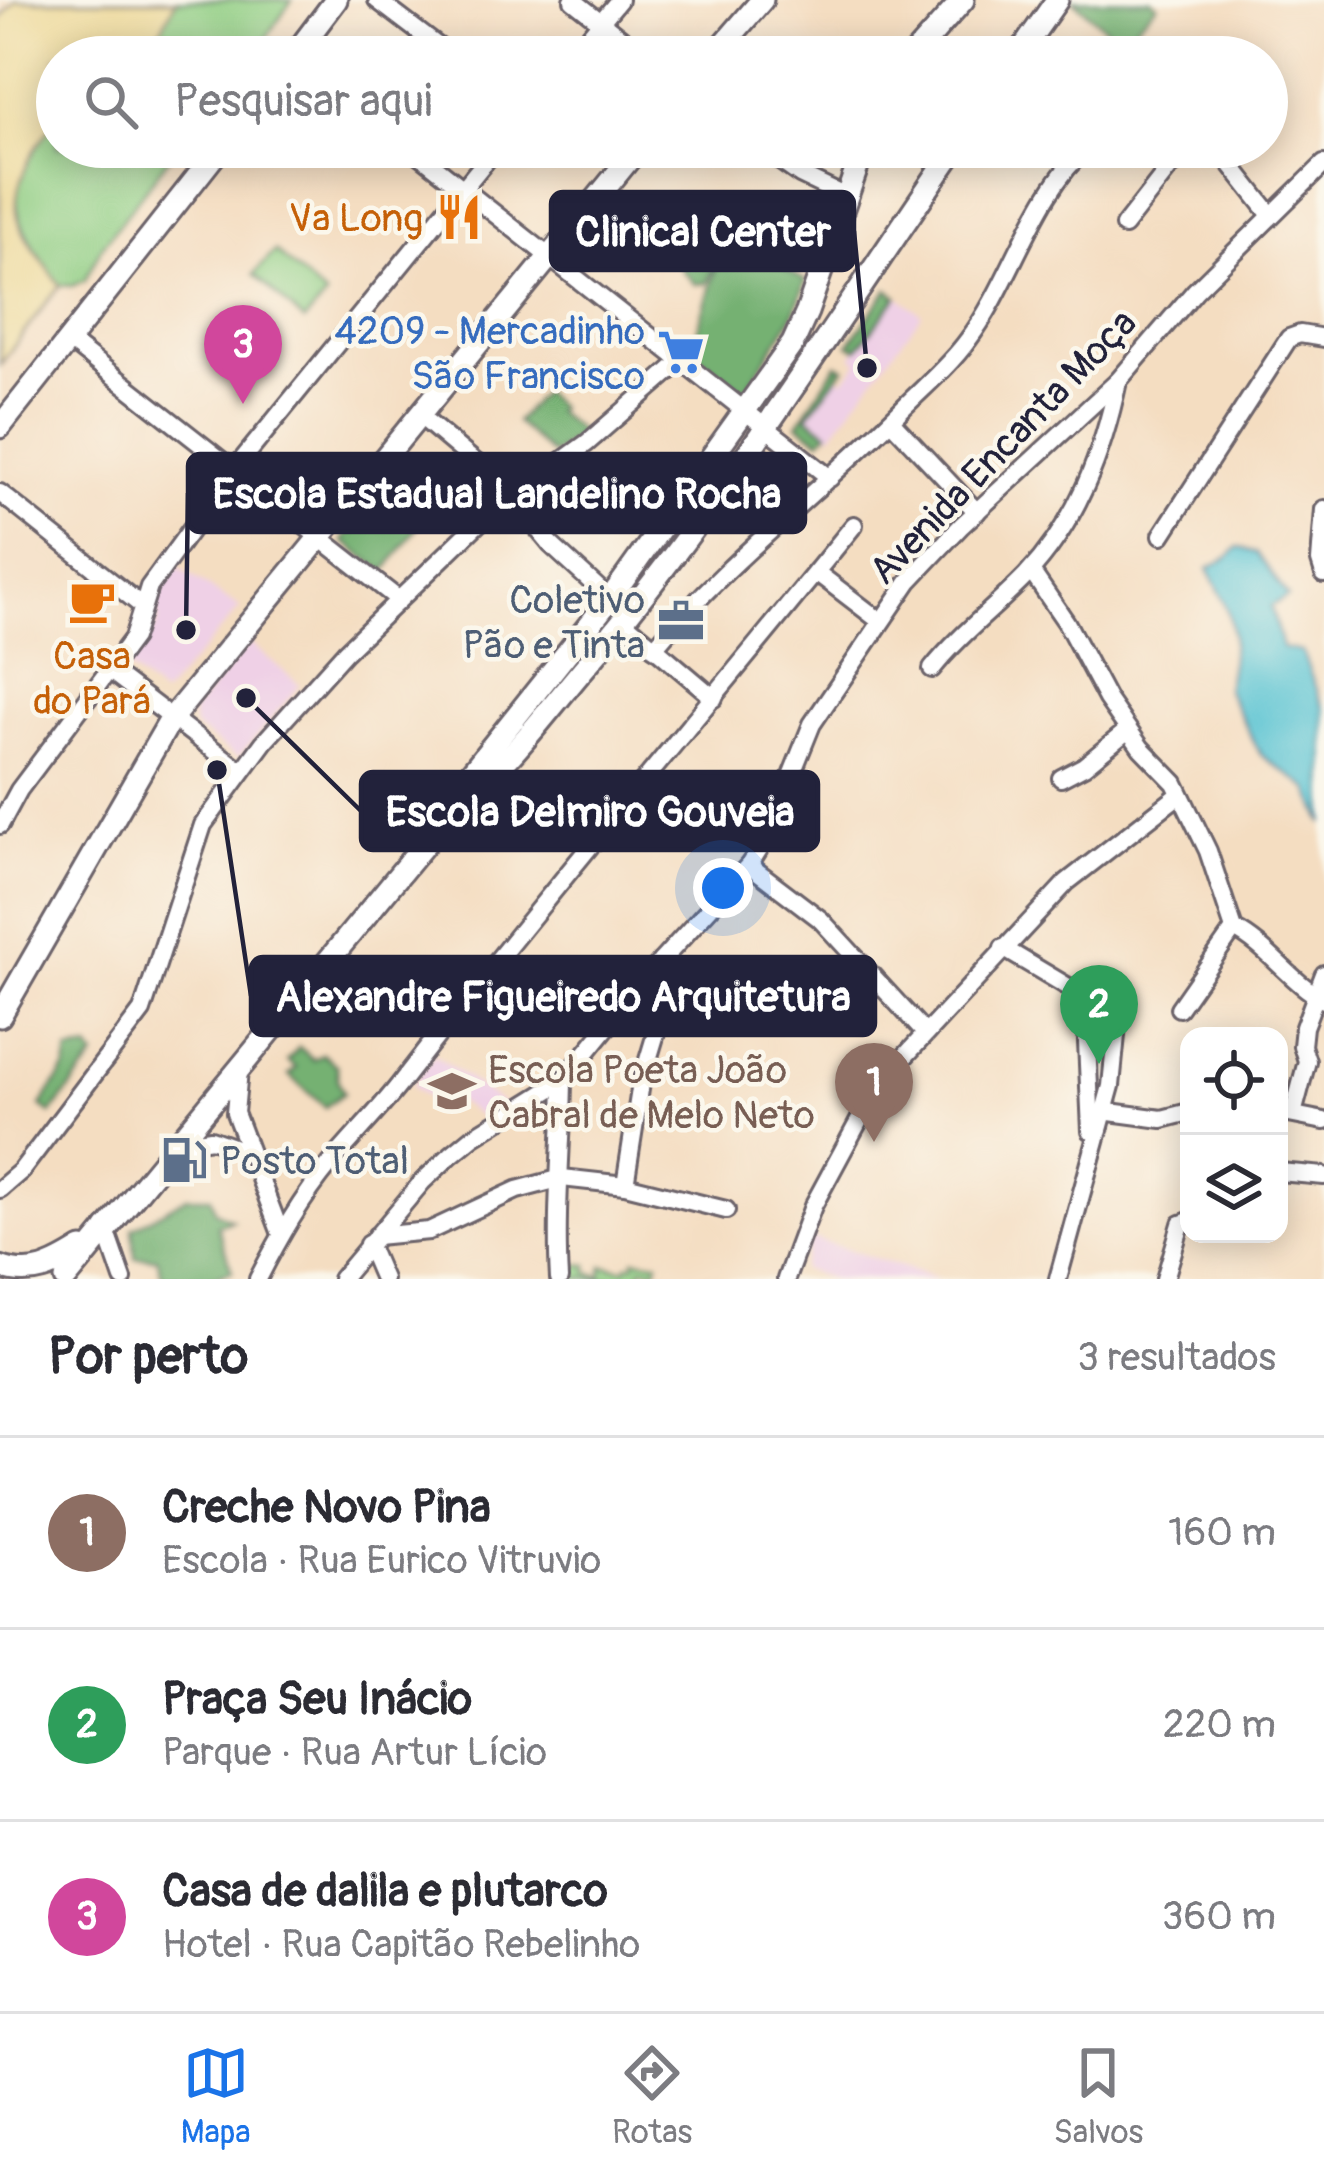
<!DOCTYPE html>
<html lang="pt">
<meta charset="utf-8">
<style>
:root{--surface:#fff;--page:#f2f2f3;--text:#2b2b33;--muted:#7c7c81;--line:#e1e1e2;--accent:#1a73e8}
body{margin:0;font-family:Pangolin,sans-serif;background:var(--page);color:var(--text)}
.controls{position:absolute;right:36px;bottom:36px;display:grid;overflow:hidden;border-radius:24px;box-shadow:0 6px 30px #0003}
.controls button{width:108px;height:108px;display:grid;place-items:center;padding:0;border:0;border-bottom:3px solid var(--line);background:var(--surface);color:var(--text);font:60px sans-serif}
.you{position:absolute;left:723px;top:888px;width:42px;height:42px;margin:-30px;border:9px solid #fff;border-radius:50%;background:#1a73e8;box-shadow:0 0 0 18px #1a73e833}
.badge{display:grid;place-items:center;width:78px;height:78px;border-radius:50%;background:var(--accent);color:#fff;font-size:39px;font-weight:700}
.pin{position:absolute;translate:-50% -99px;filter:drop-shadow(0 3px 6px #0008)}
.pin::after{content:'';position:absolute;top:63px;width:42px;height:36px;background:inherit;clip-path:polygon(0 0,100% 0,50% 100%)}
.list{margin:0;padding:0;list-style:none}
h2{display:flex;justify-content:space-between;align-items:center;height:156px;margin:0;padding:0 48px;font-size:51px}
h2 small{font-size:39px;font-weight:400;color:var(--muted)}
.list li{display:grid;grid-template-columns:78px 1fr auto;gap:36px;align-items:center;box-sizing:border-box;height:192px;padding:0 48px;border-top:3px solid var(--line)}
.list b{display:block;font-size:45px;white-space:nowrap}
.list p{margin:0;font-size:39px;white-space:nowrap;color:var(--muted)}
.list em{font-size:39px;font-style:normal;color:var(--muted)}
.icon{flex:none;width:66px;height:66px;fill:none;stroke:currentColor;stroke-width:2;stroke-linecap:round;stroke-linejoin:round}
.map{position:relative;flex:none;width:1324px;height:1279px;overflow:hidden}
.search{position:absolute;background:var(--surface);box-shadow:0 6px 30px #0003;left:36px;right:36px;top:36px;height:132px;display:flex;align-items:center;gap:30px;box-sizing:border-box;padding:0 42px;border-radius:66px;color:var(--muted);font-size:45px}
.sheet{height:732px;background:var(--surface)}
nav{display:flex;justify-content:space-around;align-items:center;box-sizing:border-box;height:168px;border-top:3px solid var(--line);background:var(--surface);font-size:33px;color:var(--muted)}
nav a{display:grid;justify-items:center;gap:6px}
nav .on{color:var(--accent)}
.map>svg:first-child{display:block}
.built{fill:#efd0e6}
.green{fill:#91ce84;stroke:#5a7860;stroke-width:3}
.forest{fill:#74b172;stroke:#4b6a56;stroke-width:3}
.sand{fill:#eeda9e;stroke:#887e6c;stroke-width:3}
.water{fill:#57c2d2;stroke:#3c7286;stroke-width:3}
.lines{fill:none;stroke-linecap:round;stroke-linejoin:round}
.minor-casing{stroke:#6c636a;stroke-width:22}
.major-casing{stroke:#6c636a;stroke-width:27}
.minor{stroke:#fff;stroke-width:16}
.major{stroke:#fff;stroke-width:21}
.labels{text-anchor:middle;stroke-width:9;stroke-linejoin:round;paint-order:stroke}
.food-label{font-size:39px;fill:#c56008;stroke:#fbf7ec;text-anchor:end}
.shop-label{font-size:39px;fill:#366cbe;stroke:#fbf7ec;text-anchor:end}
.street-label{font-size:39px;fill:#22223b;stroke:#fbf7ec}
.service-label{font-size:39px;fill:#4e5e75;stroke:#fbf7ec;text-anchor:end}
.education-label{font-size:39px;fill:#785e54;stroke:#fbf7ec;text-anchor:start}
.leader{fill:none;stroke:#22223b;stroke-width:4.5}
.callout-dot{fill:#22223b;stroke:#fbf7ec;stroke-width:4.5}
.callout{fill:#22223b;stroke:#22223b;stroke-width:4.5}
.callout-label{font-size:42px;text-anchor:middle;font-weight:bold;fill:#fff}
</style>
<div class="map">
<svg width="1324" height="1279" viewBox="0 0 1324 1279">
<rect width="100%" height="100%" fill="#fbf7ec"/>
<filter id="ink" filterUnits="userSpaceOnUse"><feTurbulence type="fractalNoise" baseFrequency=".00833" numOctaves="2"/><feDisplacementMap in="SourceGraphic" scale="24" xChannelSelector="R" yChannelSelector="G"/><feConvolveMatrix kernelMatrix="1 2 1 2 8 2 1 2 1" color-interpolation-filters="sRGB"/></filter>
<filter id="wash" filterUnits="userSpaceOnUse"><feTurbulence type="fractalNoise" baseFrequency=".004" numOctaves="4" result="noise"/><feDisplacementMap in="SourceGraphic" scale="48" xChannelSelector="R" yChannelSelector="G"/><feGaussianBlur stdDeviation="2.7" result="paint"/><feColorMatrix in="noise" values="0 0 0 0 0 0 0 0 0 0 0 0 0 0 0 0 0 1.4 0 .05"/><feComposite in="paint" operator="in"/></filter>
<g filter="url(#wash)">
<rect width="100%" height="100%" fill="#f4ddc1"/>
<g class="built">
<path d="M 898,296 L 922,314 L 831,435 L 807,417 L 836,375 L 844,380 L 858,362 L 852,356 Z"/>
<path d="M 177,566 L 240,608 L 162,696 L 130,670 L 128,664 L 158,624 L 158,609 L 153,602 Z"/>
<path d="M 250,643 L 300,685 L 238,758 L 194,727 L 192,712 Z"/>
<path d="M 434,1055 L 505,1105 L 484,1120 L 450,1096 L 441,1107 L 412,1086 Z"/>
<path d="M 811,1238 L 940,1279 L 833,1279 L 801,1269 Z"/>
</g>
<g class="green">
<path d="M 176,0 L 292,0 L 260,47 L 247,57 L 136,57 L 162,28 Z"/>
<path d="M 57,118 L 57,147 L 177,147 L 101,248 L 85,280 L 72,286 L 60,285 C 7,211 0,195 57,118 Z"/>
<path d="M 275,251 L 326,297 L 304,321 L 254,274 Z"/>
<path d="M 1099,1017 L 1111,1030 L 1098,1108 L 1092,1057 L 1096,1018 Z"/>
<path d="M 563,1252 L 569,1253 L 569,1264 L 588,1265 L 588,1273 L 601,1276 L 603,1266 L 626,1269 L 627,1265 L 634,1265 L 634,1259 L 658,1262 L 656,1270 L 642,1268 L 640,1279 L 566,1278 Z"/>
</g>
<g class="forest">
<path d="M 1073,0 L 1152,0 L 1157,5 L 1121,41 Z"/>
<path d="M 726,236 L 806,281 L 794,314 L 745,392 L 691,351 Z"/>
<path d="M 702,241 L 718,256 L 707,283 L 695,284 L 681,269 L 689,249 Z"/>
<path d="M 888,289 L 898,296 L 857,349 L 849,344 Z"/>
<path d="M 837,364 L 844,368 L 807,416 L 828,432 L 820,440 L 798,424 Z"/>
<path d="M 542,392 L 558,407 L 555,411 L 582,433 L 552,455 L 516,422 Z"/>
<path d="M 452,460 L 496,502 L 463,528 L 434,504 L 385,572 L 343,541 L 394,470 L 423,499 Z"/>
<path d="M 299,1047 L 314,1060 L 323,1054 L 337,1066 L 338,1081 L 344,1093 L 325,1107 L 289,1075 L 296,1068 L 288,1061 Z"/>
<path d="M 89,1049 L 95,1057 L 51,1114 L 41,1106 L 66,1068 L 69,1052 Z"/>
<path d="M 187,1197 L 211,1197 L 215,1211 L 232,1220 L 217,1225 L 232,1271 L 209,1279 L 163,1279 L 157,1258 L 135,1258 L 133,1228 Z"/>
</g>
<path class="sand" d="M 16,0 L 176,0 L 162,28 L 136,57 L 57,57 C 57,75 60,96 57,113 C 54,127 40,140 33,152 C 0,218 21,230 60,285 L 0,365 L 0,19 Z"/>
<path class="water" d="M 1238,547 L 1257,553 L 1288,597 L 1271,606 L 1282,648 L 1302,652 L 1324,710 L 1324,824 L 1309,789 L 1261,755 L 1226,689 C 1239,633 1233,617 1208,568 L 1229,557 Z"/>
</g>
<g filter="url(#ink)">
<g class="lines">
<defs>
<g id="minor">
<path d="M 377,0 L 452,57"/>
<path d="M 573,0 L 645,57"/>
<path d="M 572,57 L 619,0"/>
<path d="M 410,147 L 830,478"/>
<path d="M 760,147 L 800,175 L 846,197"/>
<path d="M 1147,147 L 1170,167"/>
<path d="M 1124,226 L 1170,167 C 1184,157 1211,150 1226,158 L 1270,214"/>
<path d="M 68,340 L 398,599"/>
<path d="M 418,414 L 500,483 L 551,545 L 610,599"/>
<path d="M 891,421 L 977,512"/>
<path d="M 0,493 L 142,606"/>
<path d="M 1324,509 L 1320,561 L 1324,574"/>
<path d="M 1162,535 L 1289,338 L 1300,334 L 1324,338"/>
<path d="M 1031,571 L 1066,622 L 1107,699 L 1141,748 L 1175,783 L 1208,851 L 1234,929 C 1269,947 1289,981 1324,1000"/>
<path d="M 816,572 L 880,621"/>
<path d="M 623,621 L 714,698"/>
<path d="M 654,648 C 729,559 823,489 905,406 C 926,385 950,365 968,340 C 1012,282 1035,190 1088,147"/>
<path d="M 932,669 C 960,634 995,608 1026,576 C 1077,522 1103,453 1118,381"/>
<path d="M 109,670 L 240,770"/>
<path d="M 1061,778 L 1084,766 L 1128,730"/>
<path d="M 0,825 L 19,790 L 133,638 L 149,587 L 234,470 L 497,147"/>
<path d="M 749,865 L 820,919 L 924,1032"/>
<path d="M 1003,948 L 1102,1007 L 1117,1025 L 1111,1086 L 1058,1279"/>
<path d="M 1179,1008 L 1234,929"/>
<path d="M 239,1070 L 235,1113 L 281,1234"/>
<path d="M 1102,1111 L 1162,1119 L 1189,1112"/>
<path d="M 1279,1112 L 1324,1121"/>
<path d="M 1293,1114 L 1307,1061 L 1302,1046 L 1304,1027 L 1324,974"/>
<path d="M 1091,1131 L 1087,1042 L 1093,1002"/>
<path d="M 178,1144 L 211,1139 L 249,1153"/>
<path d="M 1279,1172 L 1324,1176"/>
<path d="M 625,1185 L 641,1083 L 667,997 L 661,961"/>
<path d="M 0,1189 L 21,1171 L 142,1011 L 203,825 L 264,742 L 345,652 L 485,517 L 587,443 L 680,362"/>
<path d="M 105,1227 L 123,1279"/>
<path d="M 376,1236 L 429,1231 L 517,1190 L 562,1178 L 625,1185 L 726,1210"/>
<path d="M 368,1244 L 383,1279"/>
<path d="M 258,1279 C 279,1238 301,1199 331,1163 C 354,1135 381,1109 403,1080 C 548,892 704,711 854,525"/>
<path d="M 341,1279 L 422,1182 L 451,1155 L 473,1137 L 563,1081 L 661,961 L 749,865 L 766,838 L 812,724 L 909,581 L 961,526 L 1118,381 L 1195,291 L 1324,164"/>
<path d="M 559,1279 C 555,1212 562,1148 563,1081"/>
<path d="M 786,1279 L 813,1206 L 868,1104 L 894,1068 L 1067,882 L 1179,795"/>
<path d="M 1165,1279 L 1181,1224 L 1189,1221"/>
</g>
<g id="major">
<path d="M 293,57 L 336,0"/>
<path d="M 713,57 L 762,0"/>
<path d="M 912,57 L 963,0"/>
<path d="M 1017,57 L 1057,0"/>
<path d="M 0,427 L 221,147"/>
<path d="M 457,801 L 470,774 L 610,599 L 793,343 L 807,312 L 864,147"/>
<path d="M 0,1016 L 171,719 L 639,147"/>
<path d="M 0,1267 C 32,1279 55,1266 82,1249"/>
<path d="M 66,1279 L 455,807 C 506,769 544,715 585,667 C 722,504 835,323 956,147"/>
</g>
</defs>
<use href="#minor" class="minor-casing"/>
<use href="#major" class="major-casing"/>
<use href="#minor" class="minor"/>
<use href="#major" class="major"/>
</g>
</g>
<defs>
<symbol id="restaurant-bare" viewBox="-9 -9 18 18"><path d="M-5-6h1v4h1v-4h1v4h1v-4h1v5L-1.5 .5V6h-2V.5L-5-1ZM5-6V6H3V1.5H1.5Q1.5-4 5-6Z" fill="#e8710a" stroke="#fbf7ec" stroke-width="2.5" paint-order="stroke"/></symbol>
<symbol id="supermarket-bare" viewBox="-9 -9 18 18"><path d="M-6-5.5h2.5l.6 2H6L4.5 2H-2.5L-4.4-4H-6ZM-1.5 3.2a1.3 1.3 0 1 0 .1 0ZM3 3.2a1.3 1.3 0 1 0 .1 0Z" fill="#3f7fe0" stroke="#fbf7ec" stroke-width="2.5" paint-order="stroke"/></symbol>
<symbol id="cafe-bare" viewBox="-9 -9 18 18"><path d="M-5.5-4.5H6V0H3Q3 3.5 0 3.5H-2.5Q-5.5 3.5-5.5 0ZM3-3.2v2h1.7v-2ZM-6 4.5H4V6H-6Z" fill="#e8710a" stroke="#fbf7ec" stroke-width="2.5" paint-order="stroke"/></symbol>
<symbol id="office-bare" viewBox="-9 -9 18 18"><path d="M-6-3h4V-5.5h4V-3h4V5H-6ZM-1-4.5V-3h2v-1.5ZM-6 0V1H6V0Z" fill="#5c6f8a" stroke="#fbf7ec" stroke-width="2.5" paint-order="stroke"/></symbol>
<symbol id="school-bare" viewBox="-9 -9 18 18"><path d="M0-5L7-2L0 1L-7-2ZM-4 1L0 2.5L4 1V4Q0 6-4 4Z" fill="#8d6e63" stroke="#fbf7ec" stroke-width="2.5" paint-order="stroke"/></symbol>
<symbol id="fuel-bare" viewBox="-9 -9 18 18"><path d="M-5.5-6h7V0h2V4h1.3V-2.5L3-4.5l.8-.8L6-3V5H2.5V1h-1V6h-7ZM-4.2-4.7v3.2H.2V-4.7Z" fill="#5c6f8a" stroke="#fbf7ec" stroke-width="2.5" paint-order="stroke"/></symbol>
</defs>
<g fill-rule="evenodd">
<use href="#restaurant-bare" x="426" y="184" width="66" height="66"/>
<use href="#supermarket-bare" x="648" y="319" width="66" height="66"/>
<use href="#cafe-bare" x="59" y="568" width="66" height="66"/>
<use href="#office-bare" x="648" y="588" width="66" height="66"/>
<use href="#school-bare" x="419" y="1058" width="66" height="66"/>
<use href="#fuel-bare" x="151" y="1127" width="66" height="66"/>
</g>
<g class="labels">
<g class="food-label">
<text x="423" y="231">Va Long</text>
<text x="92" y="669" text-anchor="middle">Casa<tspan x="92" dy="45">do Pará</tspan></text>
</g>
<g class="shop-label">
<text x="645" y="344">4209 - Mercadinho<tspan x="645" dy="45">São Francisco</tspan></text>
</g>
<g class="street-label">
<text transform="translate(1002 446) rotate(-46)" y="14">Avenida Encanta Moça</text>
</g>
<g class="service-label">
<text x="645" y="613">Coletivo<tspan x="645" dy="45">Pão e Tinta</tspan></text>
<text x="220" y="1174" text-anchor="start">Posto Total</text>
</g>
<g class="education-label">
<text x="488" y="1083">Escola Poeta João<tspan x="488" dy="45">Cabral de Melo Neto</tspan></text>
</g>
</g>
<path class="leader" d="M867 368L854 231M186 630L188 493M246 698L361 811M217 770L251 996"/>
<g class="callout-dot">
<circle cx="867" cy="368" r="12"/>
<circle cx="186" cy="630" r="12"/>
<circle cx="246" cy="698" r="12"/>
<circle cx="217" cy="770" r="12"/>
</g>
<g class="callout">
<rect x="551" y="192" width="303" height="78" rx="12"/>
<rect x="188" y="454" width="617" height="78" rx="12"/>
<rect x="361" y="772" width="457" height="78" rx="12"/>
<rect x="251" y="957" width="624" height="78" rx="12"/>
</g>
<g class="callout-label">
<text x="703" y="246">Clinical Center</text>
<text x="497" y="508">Escola Estadual Landelino Rocha</text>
<text x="590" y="826">Escola Delmiro Gouveia</text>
<text x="563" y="1011">Alexandre Figueiredo Arquitetura</text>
</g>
</svg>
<div class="controls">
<button><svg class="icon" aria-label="locate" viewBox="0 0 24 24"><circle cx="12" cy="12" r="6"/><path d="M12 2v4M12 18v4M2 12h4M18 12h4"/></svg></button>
<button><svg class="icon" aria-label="layers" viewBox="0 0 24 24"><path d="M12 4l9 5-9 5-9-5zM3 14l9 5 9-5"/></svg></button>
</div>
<div class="you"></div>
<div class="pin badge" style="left:874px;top:1142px;background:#8d6e63">1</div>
<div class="pin badge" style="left:1099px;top:1064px;background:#2e9e5b">2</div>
<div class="pin badge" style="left:243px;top:404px;background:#d1479c">3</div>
<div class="search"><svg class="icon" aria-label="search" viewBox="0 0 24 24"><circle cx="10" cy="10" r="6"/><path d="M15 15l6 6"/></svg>Pesquisar aqui</div>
</div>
<section class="sheet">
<h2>Por perto<small>3 resultados</small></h2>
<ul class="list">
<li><span class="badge" style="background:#8d6e63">1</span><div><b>Creche Novo Pina</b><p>Escola · Rua Eurico Vitruvio</p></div><em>160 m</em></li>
<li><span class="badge" style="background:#2e9e5b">2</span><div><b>Praça Seu Inácio</b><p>Parque · Rua Artur Lício</p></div><em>220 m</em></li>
<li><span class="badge" style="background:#d1479c">3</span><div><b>Casa de dalila e plutarco</b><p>Hotel · Rua Capitão Rebelinho</p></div><em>360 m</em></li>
</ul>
</section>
<nav>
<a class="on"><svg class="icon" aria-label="map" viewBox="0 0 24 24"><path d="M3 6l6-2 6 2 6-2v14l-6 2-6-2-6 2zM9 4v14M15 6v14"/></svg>Mapa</a>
<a><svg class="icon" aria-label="directions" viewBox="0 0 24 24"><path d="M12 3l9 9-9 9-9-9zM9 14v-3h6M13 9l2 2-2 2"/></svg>Rotas</a>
<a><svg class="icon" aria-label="saved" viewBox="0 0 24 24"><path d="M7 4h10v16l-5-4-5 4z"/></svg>Salvos</a>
</nav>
